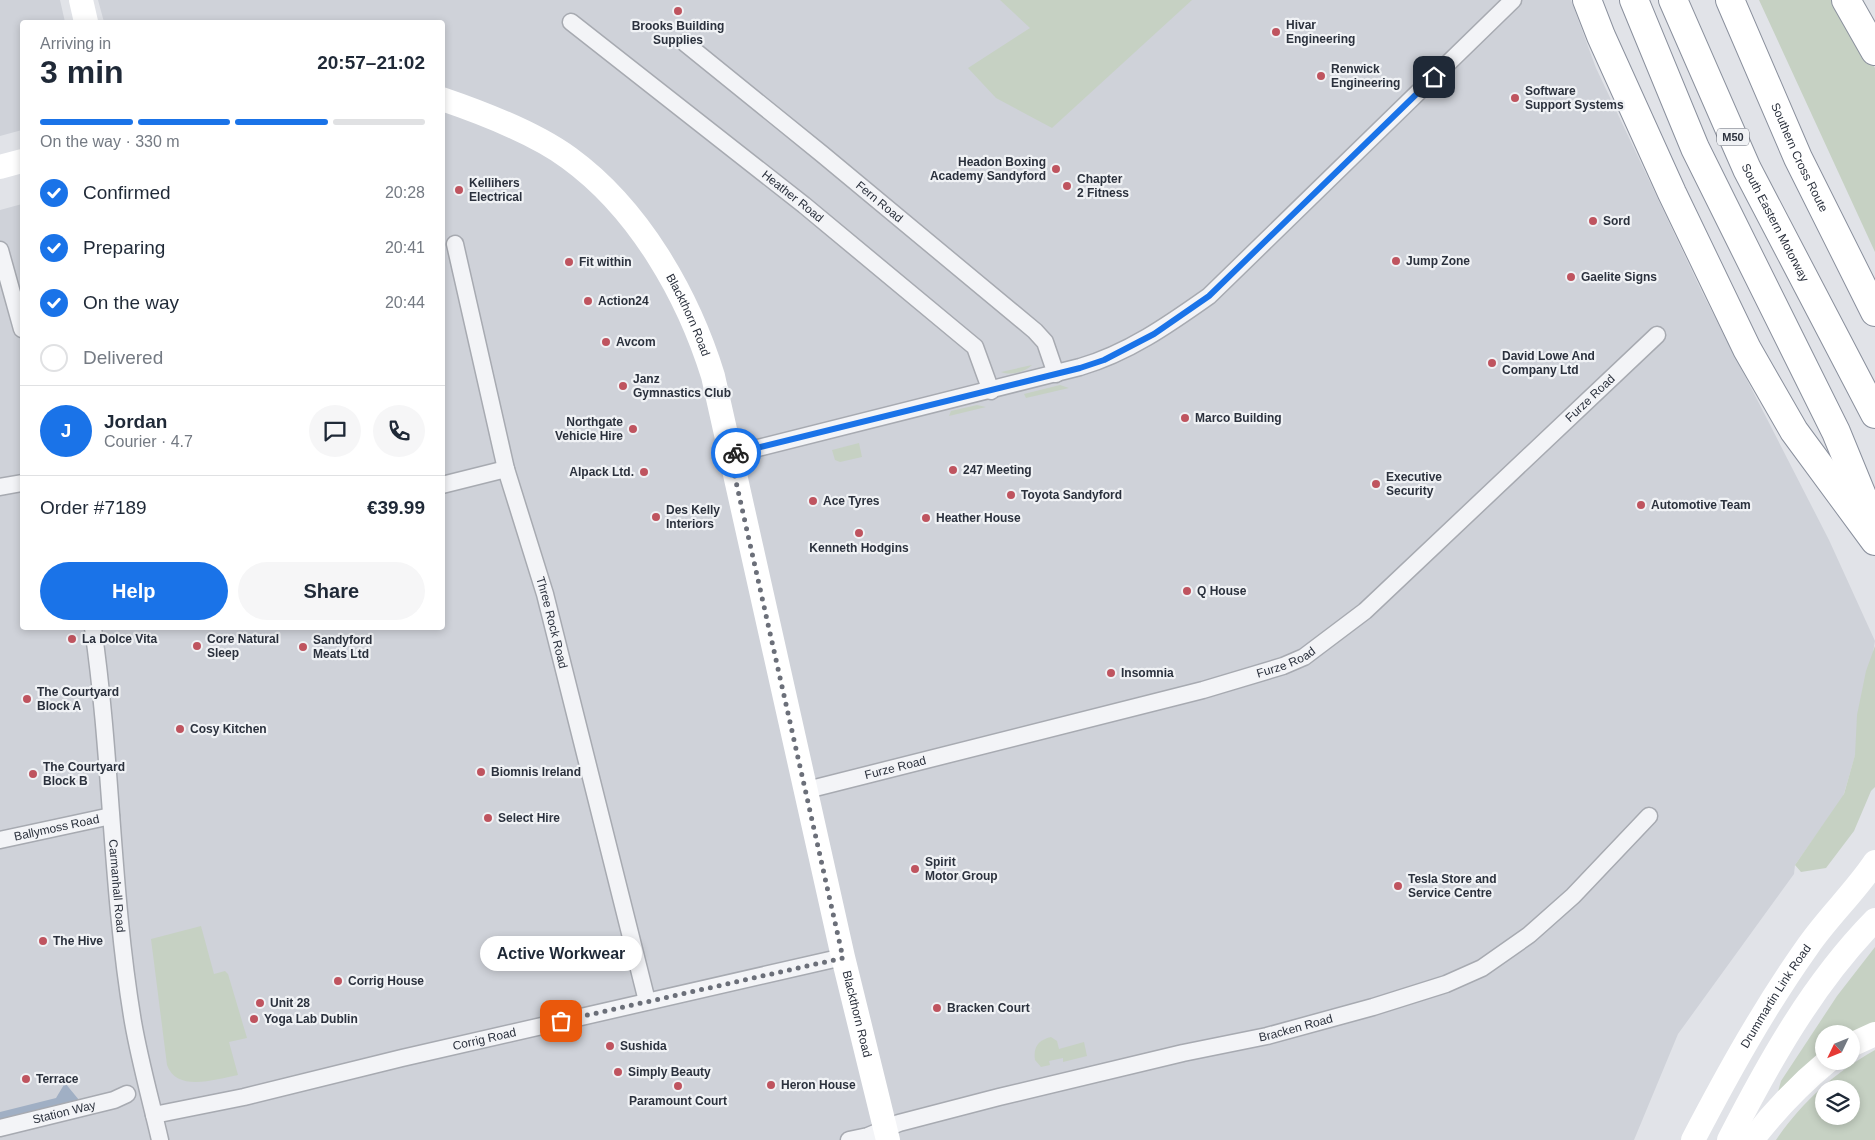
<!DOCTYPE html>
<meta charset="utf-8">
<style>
:root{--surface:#fff;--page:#f6f6f7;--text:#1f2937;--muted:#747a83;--line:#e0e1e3;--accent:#1a73e8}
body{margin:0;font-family:Arial,sans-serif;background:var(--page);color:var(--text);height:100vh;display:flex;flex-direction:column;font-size:19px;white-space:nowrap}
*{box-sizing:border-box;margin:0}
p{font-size:16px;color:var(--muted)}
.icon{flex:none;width:28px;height:28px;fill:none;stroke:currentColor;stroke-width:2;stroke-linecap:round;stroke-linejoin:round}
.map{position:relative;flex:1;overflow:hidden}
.sheet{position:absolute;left:20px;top:20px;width:425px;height:610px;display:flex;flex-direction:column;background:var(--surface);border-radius:5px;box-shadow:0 2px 8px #0003}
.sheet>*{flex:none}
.needle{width:32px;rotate:227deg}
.buttons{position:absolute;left:1815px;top:1025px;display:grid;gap:10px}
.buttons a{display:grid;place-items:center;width:45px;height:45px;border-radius:50%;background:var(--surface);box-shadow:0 2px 8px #0003;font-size:25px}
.pin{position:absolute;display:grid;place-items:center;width:42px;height:42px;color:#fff;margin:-21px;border-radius:10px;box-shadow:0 2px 8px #0006}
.courier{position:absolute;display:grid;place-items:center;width:50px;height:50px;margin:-25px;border:4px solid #1a73e8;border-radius:50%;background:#fff;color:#222;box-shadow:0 1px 6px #0007}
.bubble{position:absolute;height:35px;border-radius:18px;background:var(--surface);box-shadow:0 2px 8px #0003;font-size:16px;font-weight:700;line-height:35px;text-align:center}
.summary em{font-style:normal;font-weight:700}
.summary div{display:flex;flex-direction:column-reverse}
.summary{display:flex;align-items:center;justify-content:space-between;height:85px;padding:0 20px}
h1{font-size:32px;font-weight:700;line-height:38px}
.bar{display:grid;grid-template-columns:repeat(4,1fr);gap:8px 5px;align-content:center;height:60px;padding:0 20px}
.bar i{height:6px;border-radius:4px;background:var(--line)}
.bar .on{background:var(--accent)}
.bar p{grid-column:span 4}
.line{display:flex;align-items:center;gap:12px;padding:0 20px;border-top:1px solid var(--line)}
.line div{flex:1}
.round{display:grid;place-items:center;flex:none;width:52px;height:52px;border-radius:26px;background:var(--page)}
ol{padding:0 20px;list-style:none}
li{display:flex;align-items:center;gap:15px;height:55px}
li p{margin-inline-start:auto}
li .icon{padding:5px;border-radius:50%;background:var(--accent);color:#fff;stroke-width:4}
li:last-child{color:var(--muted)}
li i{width:28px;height:28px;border:2px solid var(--line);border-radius:50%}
.primary-button{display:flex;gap:10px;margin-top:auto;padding:10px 20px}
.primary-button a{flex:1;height:58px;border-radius:30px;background:var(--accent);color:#fff;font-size:20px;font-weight:700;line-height:58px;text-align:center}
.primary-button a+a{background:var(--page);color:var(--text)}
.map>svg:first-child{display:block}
</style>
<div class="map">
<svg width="1875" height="1140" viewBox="0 0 1875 1140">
<rect width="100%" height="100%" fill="#e1e3e8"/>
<path fill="#cfd2d9" d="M0,0H60L65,22H22V130L0,136Z
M98,0H1571L1596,68L1702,292L1829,540L1875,641L1857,749L1843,797L1795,865L1794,874L1678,1034L1634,1140H0V210L22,204V628H442V22H104Z"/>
<path fill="#c6d1c3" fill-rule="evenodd" d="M1000,0H1192L1052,128L996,98L968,68L1030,28Z
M1759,0H1835L1846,14L1875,68V252Z
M1032,365C1025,372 1011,376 1001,372Z
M1060,385L1069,388L1026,398L1024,394Z
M977,405L986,407L949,416L951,411Z
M859,443L862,457L840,462L835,460L832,450Z
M1875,646V787L1871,791L1854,831L1826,868L1801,872L1795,865L1844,794L1855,755L1857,715L1866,671Z
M201,926L214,974L225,971L228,974L247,1038L229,1042L238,1075C216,1079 177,1093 167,1065L151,939Z
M1875,947V1022L1851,1034H1824V1056L1775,1102L1781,1081L1837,996Z
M1051,1037L1057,1041L1059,1049L1084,1042L1087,1056L1063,1062V1058L1049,1061L1050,1065L1041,1067L1035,1060C1033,1046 1039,1040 1051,1037Z
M1875,1050V1140H1776C1802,1102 1834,1073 1875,1050ZM1824,1089H1851V1116H1824Z"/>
<path fill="#a0afc4" d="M65,1083L79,1100L0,1121V1112L56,1098Z"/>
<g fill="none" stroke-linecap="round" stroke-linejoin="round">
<g stroke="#a7aab1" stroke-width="19">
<g id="street">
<path id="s1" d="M571,22L804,205L975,347L991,391"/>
<path id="s2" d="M685,43L822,154L1035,331L1045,342L1056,374"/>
<path id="s3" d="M455,244L506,469L545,594L647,1001"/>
<path d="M0,250L22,329"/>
<path d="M730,455L1080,367C1128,353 1168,325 1209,296L1513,0"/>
<path d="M442,485L506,469"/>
<path d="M0,487L22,483"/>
<path id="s4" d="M93,628C112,758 111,892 133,1022C140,1062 151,1101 160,1140"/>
<path id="s5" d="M807,790L1203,690L1283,666L1304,657L1365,611L1657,335"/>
<path id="s6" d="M0,840L111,816"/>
<path id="s7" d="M154,1115L244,1097L402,1058L843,957"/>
<path id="s8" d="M0,1128L114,1100L127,1094"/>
<path id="s9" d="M849,1140L868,1136L899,1123L999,1097L1183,1053L1267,1036L1373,1007L1446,984L1482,968L1529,935L1573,896L1649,816"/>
</g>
</g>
<g stroke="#8a909d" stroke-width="30">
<g id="highway">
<path d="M1587,0L1601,36L1672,193L1747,349L1794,431L1875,541"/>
<path d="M1634,0L1695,148L1836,432L1875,527"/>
<path id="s12" d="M1673,0L1747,169L1875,414"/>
<path id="s13" d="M1730,0L1798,158L1875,312"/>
<path d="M1846,0L1875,51"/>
</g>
</g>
<use href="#street" stroke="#f3f4f7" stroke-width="16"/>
<g stroke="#fff" stroke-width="24">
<path d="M81,0L86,22"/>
<path id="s10" d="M442,99C483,113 535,133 569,158C639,209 688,295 713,376L843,957L888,1140"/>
<path d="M0,167L22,161"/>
<path d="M1851,1045L1875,1034"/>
<path id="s11" d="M1693,1140C1728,1073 1764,1008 1808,946C1828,917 1855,892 1875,862"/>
<path d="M1729,1140C1769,1062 1813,983 1875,920"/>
<path d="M1752,1140C1775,1110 1799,1085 1828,1061"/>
</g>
<use href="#highway" stroke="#fff" stroke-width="28"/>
</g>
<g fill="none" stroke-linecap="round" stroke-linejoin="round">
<path stroke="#6b6f79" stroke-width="5" stroke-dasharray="0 9" d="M561,1021L843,958L730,455L736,453"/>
<path stroke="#1a73e8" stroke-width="6" d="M736,453L1080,368L1104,360L1154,334L1209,296L1434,77"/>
</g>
<g fill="#bf545f" stroke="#f0f2f5" stroke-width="2">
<circle cx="678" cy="11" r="5"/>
<circle cx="1276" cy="32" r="5"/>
<circle cx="1321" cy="76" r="5"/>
<circle cx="1515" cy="98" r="5"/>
<circle cx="1056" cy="169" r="5"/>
<circle cx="1067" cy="186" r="5"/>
<circle cx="459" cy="190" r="5"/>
<circle cx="1593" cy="221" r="5"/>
<circle cx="1396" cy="261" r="5"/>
<circle cx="569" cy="262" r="5"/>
<circle cx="1571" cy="277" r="5"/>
<circle cx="588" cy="301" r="5"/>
<circle cx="606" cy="342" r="5"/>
<circle cx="1492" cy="363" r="5"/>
<circle cx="623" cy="386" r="5"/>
<circle cx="1185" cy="418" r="5"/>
<circle cx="633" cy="429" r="5"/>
<circle cx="953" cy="470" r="5"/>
<circle cx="644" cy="472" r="5"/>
<circle cx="1376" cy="484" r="5"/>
<circle cx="1011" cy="495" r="5"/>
<circle cx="813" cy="501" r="5"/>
<circle cx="1641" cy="505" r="5"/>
<circle cx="656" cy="517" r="5"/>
<circle cx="926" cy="518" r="5"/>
<circle cx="859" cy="533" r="5"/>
<circle cx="1187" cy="591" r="5"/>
<circle cx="72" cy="639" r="5"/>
<circle cx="197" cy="646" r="5"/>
<circle cx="303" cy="647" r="5"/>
<circle cx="1111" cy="673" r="5"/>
<circle cx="27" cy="699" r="5"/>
<circle cx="180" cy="729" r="5"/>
<circle cx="481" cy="772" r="5"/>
<circle cx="33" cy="774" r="5"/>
<circle cx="488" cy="818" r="5"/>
<circle cx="915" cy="869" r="5"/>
<circle cx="1398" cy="886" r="5"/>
<circle cx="43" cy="941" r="5"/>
<circle cx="338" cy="981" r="5"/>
<circle cx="260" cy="1003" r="5"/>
<circle cx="937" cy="1008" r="5"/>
<circle cx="254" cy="1019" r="5"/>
<circle cx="610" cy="1046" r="5"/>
<circle cx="618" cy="1072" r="5"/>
<circle cx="26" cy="1079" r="5"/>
<circle cx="771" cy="1085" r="5"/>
<circle cx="678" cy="1086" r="5"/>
</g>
<g text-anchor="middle" stroke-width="4.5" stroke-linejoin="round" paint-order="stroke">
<rect fill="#f0f2f5" stroke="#666b74" stroke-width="1" x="1717" y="128.5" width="32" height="17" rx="4"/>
<g font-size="11" font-weight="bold" fill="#2b313d">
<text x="1733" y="141">M50</text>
</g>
<g font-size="12" font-weight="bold" fill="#2b313d" stroke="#f0f2f5" text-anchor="start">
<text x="1286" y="29">Hivar<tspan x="1286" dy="14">Engineering</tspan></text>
<text x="678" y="30" text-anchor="middle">Brooks Building<tspan x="678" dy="14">Supplies</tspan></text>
<text x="1331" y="73">Renwick<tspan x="1331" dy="14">Engineering</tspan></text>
<text x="1525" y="95">Software<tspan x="1525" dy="14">Support Systems</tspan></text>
<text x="1046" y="166" text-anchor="end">Headon Boxing<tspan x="1046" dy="14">Academy Sandyford</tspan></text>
<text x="1077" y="183">Chapter<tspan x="1077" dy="14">2 Fitness</tspan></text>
<text x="469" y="187">Kellihers<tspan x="469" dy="14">Electrical</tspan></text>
<text x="1603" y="225">Sord</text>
<text x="1406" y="265">Jump Zone</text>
<text x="579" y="266">Fit within</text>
<text x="1581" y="281">Gaelite Signs</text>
<text x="598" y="305">Action24</text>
<text x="616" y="346">Avcom</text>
<text x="1502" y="360">David Lowe And<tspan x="1502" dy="14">Company Ltd</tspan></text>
<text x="633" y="383">Janz<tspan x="633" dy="14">Gymnastics Club</tspan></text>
<text x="1195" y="422">Marco Building</text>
<text x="623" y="426" text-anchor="end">Northgate<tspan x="623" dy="14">Vehicle Hire</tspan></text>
<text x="963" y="474">247 Meeting</text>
<text x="634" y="476" text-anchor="end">Alpack Ltd.</text>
<text x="1386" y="481">Executive<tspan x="1386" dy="14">Security</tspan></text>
<text x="1021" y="499">Toyota Sandyford</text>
<text x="823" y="505">Ace Tyres</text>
<text x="1651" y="509">Automotive Team</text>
<text x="666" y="514">Des Kelly<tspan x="666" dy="14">Interiors</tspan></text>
<text x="936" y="522">Heather House</text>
<text x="859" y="552" text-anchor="middle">Kenneth Hodgins</text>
<text x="1197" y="595">Q House</text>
<text x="82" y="643">La Dolce Vita</text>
<text x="207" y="643">Core Natural<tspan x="207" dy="14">Sleep</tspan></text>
<text x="313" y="644">Sandyford<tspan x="313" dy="14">Meats Ltd</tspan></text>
<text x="1121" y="677">Insomnia</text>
<text x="37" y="696">The Courtyard<tspan x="37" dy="14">Block A</tspan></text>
<text x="190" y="733">Cosy Kitchen</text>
<text x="43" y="771">The Courtyard<tspan x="43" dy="14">Block B</tspan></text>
<text x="491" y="776">Biomnis Ireland</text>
<text x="498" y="822">Select Hire</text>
<text x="925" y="866">Spirit<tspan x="925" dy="14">Motor Group</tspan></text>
<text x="1408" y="883">Tesla Store and<tspan x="1408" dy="14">Service Centre</tspan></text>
<text x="53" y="945">The Hive</text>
<text x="348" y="985">Corrig House</text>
<text x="270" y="1007">Unit 28</text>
<text x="947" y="1012">Bracken Court</text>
<text x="264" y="1023">Yoga Lab Dublin</text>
<text x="620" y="1050">Sushida</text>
<text x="628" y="1076">Simply Beauty</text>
<text x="36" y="1083">Terrace</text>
<text x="781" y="1089">Heron House</text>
<text x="678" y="1105" text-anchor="middle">Paramount Court</text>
</g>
<g font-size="12" fill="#2b313d" stroke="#f0f2f5">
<text dy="4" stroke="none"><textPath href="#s13" startOffset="172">Southern Cross Route</textPath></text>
<text dy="4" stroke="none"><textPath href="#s1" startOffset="282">Heather Road</textPath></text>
<text dy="4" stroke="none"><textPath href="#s2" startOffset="251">Fern Road</textPath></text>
<text dy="4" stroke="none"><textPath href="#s12" startOffset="245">South Eastern Motorway</textPath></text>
<text dy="4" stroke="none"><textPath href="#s10" startOffset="340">Blackthorn Road</textPath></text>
<text dy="4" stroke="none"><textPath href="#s5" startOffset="901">Furze Road</textPath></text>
<text dy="4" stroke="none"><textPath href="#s3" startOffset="391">Three Rock Road</textPath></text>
<text dy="4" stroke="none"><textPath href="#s5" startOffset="496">Furze Road</textPath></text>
<text dy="4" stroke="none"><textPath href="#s5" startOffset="91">Furze Road</textPath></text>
<text dy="4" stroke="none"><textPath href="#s6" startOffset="58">Ballymoss Road</textPath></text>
<text dy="4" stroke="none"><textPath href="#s4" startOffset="259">Carmanhall Road</textPath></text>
<text dy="4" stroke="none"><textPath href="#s11" startOffset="166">Drummartin Link Road</textPath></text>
<text dy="4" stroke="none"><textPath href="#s10" startOffset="1060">Blackthorn Road</textPath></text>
<text dy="4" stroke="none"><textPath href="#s9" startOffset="461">Bracken Road</textPath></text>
<text dy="4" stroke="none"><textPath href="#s7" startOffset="339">Corrig Road</textPath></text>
<text dy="4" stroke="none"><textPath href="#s8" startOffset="66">Station Way</textPath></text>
</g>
</g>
</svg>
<div class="buttons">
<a><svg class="needle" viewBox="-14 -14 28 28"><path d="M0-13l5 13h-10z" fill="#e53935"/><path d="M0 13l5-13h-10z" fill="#747a83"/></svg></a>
<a><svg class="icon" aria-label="layers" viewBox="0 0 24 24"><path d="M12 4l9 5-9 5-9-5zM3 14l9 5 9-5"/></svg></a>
</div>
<div class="pin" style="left:561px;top:1021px;background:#ea580c"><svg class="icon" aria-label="bag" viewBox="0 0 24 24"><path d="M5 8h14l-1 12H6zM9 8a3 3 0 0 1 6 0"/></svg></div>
<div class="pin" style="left:1434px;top:77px;background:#1f2937"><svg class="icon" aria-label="home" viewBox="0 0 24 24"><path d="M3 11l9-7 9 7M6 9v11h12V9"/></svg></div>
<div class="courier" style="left:736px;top:453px"><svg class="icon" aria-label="bike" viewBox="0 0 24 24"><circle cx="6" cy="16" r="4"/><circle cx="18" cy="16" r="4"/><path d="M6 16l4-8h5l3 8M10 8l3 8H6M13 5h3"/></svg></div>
<div class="bubble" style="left:480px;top:936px;width:162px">Active Workwear</div>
<section class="sheet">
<div class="summary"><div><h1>3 min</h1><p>Arriving in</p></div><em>20:57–21:02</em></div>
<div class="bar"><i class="on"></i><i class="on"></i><i class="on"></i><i></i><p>On the way · 330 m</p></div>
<ol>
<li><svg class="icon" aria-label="check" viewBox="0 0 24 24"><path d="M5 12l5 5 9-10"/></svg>Confirmed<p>20:28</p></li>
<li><svg class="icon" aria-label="check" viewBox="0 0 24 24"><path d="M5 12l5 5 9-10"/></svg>Preparing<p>20:41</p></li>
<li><svg class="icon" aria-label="check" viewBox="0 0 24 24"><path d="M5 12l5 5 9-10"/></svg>On the way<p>20:44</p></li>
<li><i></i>Delivered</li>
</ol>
<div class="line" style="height:90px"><b class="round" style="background:var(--accent);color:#fff">J</b><div><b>Jordan</b><p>Courier · 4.7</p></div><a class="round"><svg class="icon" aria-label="chat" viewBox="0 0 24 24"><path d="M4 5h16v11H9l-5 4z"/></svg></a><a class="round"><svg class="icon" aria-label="phone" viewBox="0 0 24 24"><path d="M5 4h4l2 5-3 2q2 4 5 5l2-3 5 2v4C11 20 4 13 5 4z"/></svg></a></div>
<div class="line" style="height:65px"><div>Order #7189</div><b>€39.99</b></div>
<div class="primary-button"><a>Help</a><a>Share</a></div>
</section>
</div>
